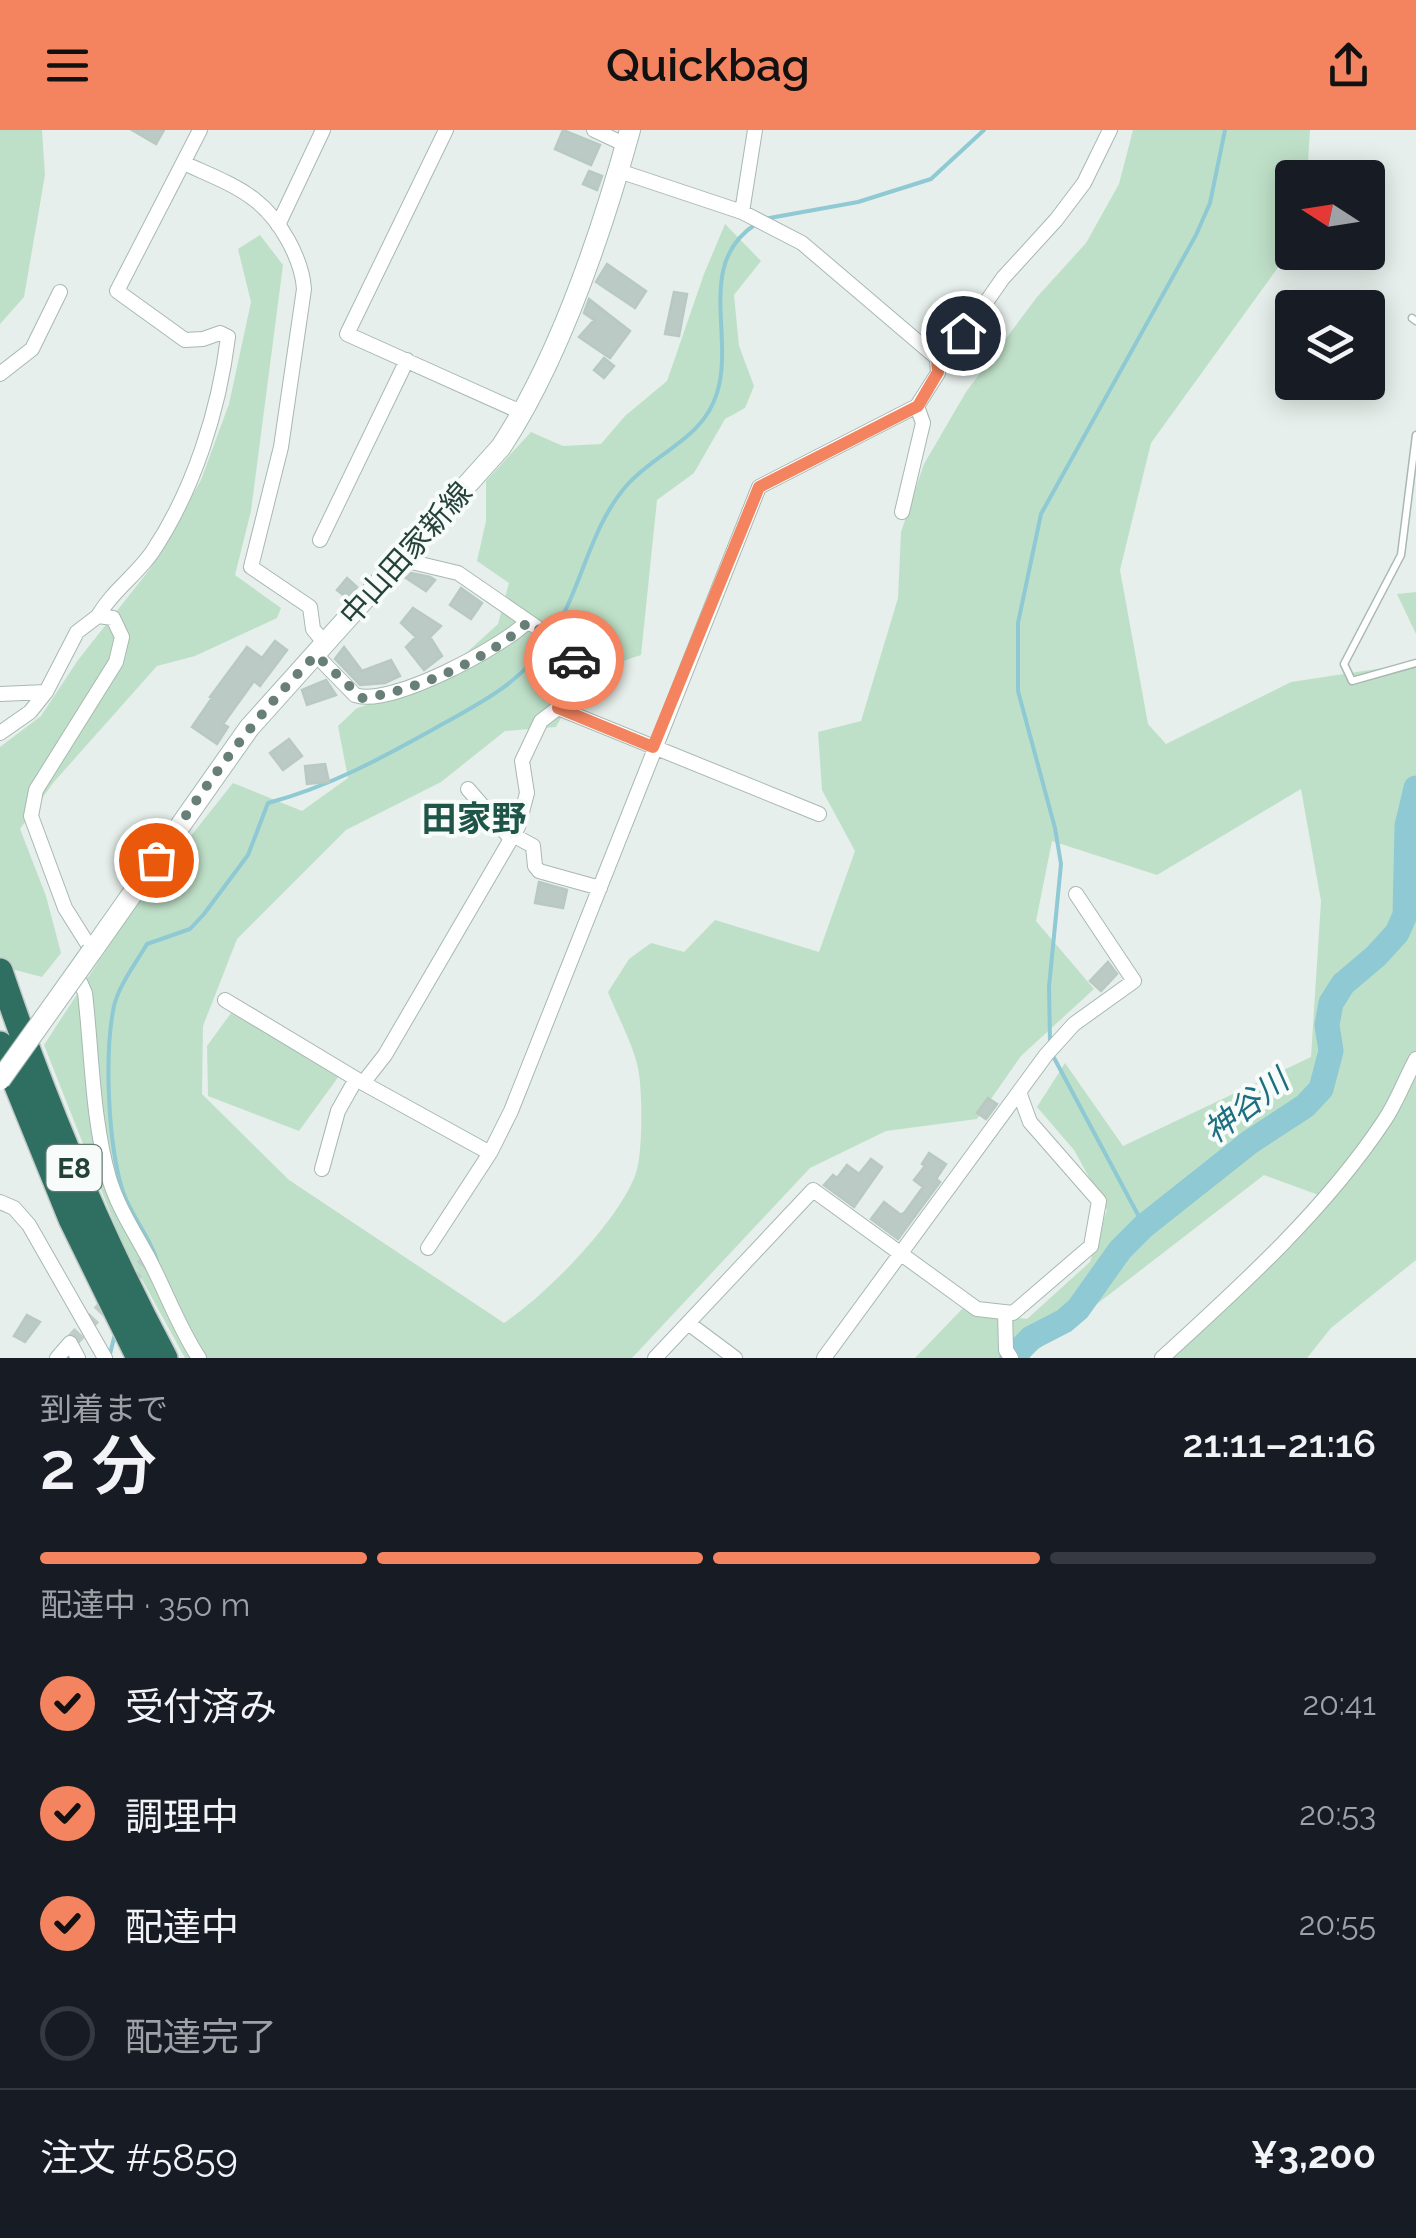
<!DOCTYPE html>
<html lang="ja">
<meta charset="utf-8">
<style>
:root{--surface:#171b24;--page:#20242c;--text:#f1f3f6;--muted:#9ea1a6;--line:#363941;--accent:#f4845f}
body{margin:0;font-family:Raleway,"Noto Sans JP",sans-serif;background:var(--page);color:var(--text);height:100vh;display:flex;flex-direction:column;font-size:38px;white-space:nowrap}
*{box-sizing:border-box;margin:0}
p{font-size:32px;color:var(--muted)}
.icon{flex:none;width:55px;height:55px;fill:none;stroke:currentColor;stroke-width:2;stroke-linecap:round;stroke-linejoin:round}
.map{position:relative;height:1228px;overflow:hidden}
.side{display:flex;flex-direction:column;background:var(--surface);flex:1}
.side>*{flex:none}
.needle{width:65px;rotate:282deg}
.fabs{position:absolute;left:1275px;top:30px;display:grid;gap:20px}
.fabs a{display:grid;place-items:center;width:110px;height:110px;border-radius:10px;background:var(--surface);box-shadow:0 5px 25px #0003;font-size:50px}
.pin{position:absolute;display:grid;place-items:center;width:85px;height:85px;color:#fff;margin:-42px;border:5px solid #fff;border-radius:50%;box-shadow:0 2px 10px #0007}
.courier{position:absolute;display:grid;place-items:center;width:100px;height:100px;margin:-50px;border:8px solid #f4845f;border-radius:50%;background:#fff;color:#222;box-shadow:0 2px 12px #0007}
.headline em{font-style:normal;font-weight:600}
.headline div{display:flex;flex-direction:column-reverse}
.headline{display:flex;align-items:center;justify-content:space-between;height:170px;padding:0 40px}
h1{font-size:65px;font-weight:600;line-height:75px}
.bar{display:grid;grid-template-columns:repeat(4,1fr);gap:15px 10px;align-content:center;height:120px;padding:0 40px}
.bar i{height:12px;border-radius:8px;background:var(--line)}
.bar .active{background:var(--accent)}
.bar p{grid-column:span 4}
.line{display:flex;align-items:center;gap:25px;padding:0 40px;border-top:2px solid var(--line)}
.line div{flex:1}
ol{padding:0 40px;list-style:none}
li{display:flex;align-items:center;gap:30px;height:110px}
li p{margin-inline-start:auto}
li .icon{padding:10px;border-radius:50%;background:var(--accent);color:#111;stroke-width:4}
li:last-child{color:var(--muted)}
li i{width:55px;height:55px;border:5px solid var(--line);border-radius:50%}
header{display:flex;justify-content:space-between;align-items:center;height:130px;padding:0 40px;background:var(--accent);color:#111;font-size:45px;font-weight:600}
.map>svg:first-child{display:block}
</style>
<header><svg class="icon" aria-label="menu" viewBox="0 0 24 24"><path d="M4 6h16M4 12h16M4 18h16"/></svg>Quickbag<svg class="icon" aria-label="share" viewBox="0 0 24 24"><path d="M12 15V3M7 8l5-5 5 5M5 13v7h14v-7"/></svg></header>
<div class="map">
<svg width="1416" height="1228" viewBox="0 0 1416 1228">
<rect width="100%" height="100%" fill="#e6efeb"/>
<path fill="#bfe0c8" d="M0,0H42L45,45L24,167L0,194Z
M1133,0H1310L1307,47L1292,48V118L1151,313L1120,440L1148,594L1166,614L1291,552L1416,533V1130L1331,1198L1307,1228H1173L1332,1070L1264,1045L1027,1228H915L963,1178L971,1182L1027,1189L1090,1132L1107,1080L1074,1020L1037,977L1065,933L1123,1016L1311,927L1321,771L1301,659L1157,745L1052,711L1036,791L1094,859L1021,926L977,989L886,1001L810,1038L632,1228H185L123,1115L44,915L132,780L233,653L302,681L348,648L338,596L357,578L430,556L498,494L509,453L477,431L486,391V351L531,302L563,316L601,314L625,286L667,251L704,144L725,94L761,131L734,165L739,216L754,256L745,278L725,289L694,343L657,370L641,525L608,536L580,552L556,597L505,601L441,652L346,700L237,809L203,896L202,964L289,1050L504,1193C546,1165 619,1091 636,1043C643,1023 643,954 637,934C631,910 617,885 608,862L629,829L651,813L684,822L715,790L819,822L855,721L822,660L818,602L861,591L898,468L901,402L924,334L966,262L1037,167L1086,113L1119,54Z
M260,105L283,135L251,381L235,445L281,478L277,488L195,526L157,536L53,653L20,699L46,766L61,823L42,847L0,836V617L41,586L78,530L150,439L201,350L229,274L251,172L238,119Z
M1416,462V504L1397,464Z
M231,883L339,946L299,1001L208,966L207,916Z"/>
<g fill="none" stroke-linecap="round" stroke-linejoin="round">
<path stroke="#8ec9d4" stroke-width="4" d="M764,89L858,72L931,49L984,0
M553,503C583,455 590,396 628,354C658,321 703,309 717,263C735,206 695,133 756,94
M1050,912L1049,857L1061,734L1055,698L1018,561V493L1041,384L1196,105L1210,73L1225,0
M1053,926L1144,1096
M157,1131C151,1108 131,1086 123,1062C108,1015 104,924 114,876C119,855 136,833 147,814L190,799L204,784L248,725L268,673C328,657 378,630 432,600C476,575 520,555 548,511
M110,1224L115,1204"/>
<path stroke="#8ec9d4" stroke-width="25" d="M1012,1228L1031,1208L1064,1191L1078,1179L1120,1120L1144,1096L1250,1012L1305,976L1321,959L1331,921L1327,895L1331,873L1343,854L1376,826L1397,803L1405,785L1407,696L1416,658"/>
</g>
<path fill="#bbcac4" stroke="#b8c9c2" stroke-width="2.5" d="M132,0H164L156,14Z
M563,0L600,15L591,35L555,19Z
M589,41L602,46L597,60L583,54Z
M607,134L646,161L635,178L596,152Z
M674,162L687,164L679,206L665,204Z
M589,169L630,201L610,228L579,207L594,190L584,183Z
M604,228L614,236L604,248L594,240Z
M411,443L430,447L435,450L426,461L406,448Z
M347,448L357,457L347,468L337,460Z
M461,458L482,473L471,489L450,475Z
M413,478L441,496L430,507L442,526L424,540L406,517L416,507L401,493Z
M275,511L287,520L260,556L254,551L223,594L228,597L217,614L192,597L212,568L210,567L247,517L262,528Z
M344,517L362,541L391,530L400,546L385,553L360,555L335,529Z
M326,550L336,565L307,575L302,560Z
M289,609L302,626L283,640L270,623Z
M325,634L329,652L307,654L305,636Z
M539,752L567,760L563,778L535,773Z
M1108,832L1117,844L1101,861L1090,851Z
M988,968L997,974L986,989L977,983Z
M929,1023L946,1034L936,1049L940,1052L898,1109L871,1089L884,1072L901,1085L905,1082L923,1057L914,1050L925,1036L922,1034Z
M871,1029L882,1037L854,1077L824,1055L833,1045L837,1048L847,1035L859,1044Z
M27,1185L40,1192L25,1212L14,1206Z"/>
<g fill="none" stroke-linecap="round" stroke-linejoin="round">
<path stroke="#bfccc8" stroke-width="14" stroke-dasharray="14 7" stroke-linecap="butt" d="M70,1213L149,1129"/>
<g stroke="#a8b8b2" stroke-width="9">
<path id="lane" d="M1412,188L1416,191
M1416,305L1401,425L1344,534L1352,551L1416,533"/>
</g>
<g stroke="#a8b8b2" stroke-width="16">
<path id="street" d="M446,0L347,204L523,283
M594,0L626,15
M184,33C207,44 235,54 255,70C280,89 302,129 304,159L281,317L251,437L310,477L313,499L326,515
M742,82L755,0
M278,95L323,0
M937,228H947L1003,148L1056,90L1084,53L1110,0
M0,244L32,219L60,162
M902,382L923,293L917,276
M320,410L407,230
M399,429L458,443L561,514C586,538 571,552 558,578L819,684
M98,486C112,461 137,445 153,421C194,359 219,280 228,207L220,203L203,209L185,210L117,161L200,0
M316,525L355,565C389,578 502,517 527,492
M0,564L46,562
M0,603L30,582L46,562L77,502L98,486L113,488L122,507L116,532L36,660L31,686L65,778L92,821
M468,659L511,709
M513,705L533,716L535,736L539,741L600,758
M76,843L85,863C92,923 92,989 109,1048C118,1078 135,1103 150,1131C167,1164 179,1198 199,1228
M225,870L363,953L490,1023L511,981L759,357L917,276L938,243L937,228L802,113L742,82L619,41
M363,953L385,925L518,697L527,663L522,631L541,591L558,578
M322,1039L338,981L356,949
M0,1072L14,1078L29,1095L105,1228
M428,1118L490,1023
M1005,1182L1006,1220L1011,1228
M688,1193L813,1060L977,1179L1013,1183L1091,1116L1099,1071L1030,992L1019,962
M57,1228L70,1213L78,1228
M655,1228L688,1193L735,1228
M824,1228L1046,925L1074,894L1134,851L1076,764
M1162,1228C1241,1156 1325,1080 1384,991C1397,972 1405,949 1416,929"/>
</g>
<g stroke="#a4bbb3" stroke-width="22">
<path id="secondary" d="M92,821L249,598L501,317C559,229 602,101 630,0"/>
</g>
<g stroke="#c2cac8" stroke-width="28">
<path id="highway" d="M0,841C45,974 99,1104 165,1228
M0,914L71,1089L139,1228"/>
</g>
<use href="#lane" stroke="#fff" stroke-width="6"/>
<use href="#street" stroke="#fff" stroke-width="14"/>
<use href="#secondary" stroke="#fff" stroke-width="20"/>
<use href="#highway" stroke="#2f6f62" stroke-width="25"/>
<g stroke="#a4bbb3" stroke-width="22" stroke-linecap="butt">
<path id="secondary-bridge" d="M0,950L92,821"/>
</g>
<use href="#secondary-bridge" stroke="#fff" stroke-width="20"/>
</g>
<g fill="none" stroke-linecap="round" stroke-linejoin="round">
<path stroke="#687f78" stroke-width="10" stroke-dasharray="0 18" d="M156,730C204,657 254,587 316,525L362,568C414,562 491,528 528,492L561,514L574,530"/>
<path stroke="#f4845f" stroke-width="12" d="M574,530L576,543L558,578L653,617L759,357L918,276L938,242L937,228H948L963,203"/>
</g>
<g text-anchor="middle" stroke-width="8" stroke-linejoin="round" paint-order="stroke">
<rect fill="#f7fbf9" stroke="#637a73" stroke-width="2.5" x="46.5" y="1015" width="55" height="46" rx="8"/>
<g font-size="28" font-weight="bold" fill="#24423a">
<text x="74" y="1048">E8</text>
</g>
<g font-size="30" fill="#24423a" stroke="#f7fbf9">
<text transform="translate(406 424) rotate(-48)" y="10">中山田家新線</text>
</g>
<g font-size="32" font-style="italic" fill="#1c6f80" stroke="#f7fbf9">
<text transform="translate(1246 976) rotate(-38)" y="11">神谷川</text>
</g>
<g font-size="35" font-weight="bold" fill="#1f5548" stroke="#f7fbf9">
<text x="474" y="701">田家野</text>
</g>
</g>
</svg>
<div class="fabs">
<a><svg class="needle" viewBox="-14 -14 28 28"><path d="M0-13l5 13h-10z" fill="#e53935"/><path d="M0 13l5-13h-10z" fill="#9ea1a6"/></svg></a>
<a><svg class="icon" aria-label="layers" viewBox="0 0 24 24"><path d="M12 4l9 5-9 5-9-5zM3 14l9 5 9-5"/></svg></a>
</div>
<div class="pin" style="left:156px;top:730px;background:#ea580c"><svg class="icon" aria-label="bag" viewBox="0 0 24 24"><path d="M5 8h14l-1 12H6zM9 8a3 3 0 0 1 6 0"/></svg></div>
<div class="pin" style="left:963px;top:203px;background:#1f2937"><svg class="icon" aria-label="home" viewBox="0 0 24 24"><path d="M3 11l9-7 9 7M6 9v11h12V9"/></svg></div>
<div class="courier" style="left:574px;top:530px"><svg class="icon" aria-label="car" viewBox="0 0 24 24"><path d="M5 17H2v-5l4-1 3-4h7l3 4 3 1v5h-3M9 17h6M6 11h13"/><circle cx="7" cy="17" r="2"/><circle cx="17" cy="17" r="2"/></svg></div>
</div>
<section class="side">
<div class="headline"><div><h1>2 分</h1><p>到着まで</p></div><em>21:11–21:16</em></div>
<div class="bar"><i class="active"></i><i class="active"></i><i class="active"></i><i></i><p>配達中 · 350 m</p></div>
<ol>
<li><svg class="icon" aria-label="check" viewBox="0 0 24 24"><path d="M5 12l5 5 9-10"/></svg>受付済み<p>20:41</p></li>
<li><svg class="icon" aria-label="check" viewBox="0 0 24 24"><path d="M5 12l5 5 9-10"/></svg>調理中<p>20:53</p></li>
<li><svg class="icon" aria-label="check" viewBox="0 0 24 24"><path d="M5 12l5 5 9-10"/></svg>配達中<p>20:55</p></li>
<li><i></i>配達完了</li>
</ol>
<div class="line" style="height:130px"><div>注文 #5859</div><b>¥3,200</b></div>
</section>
